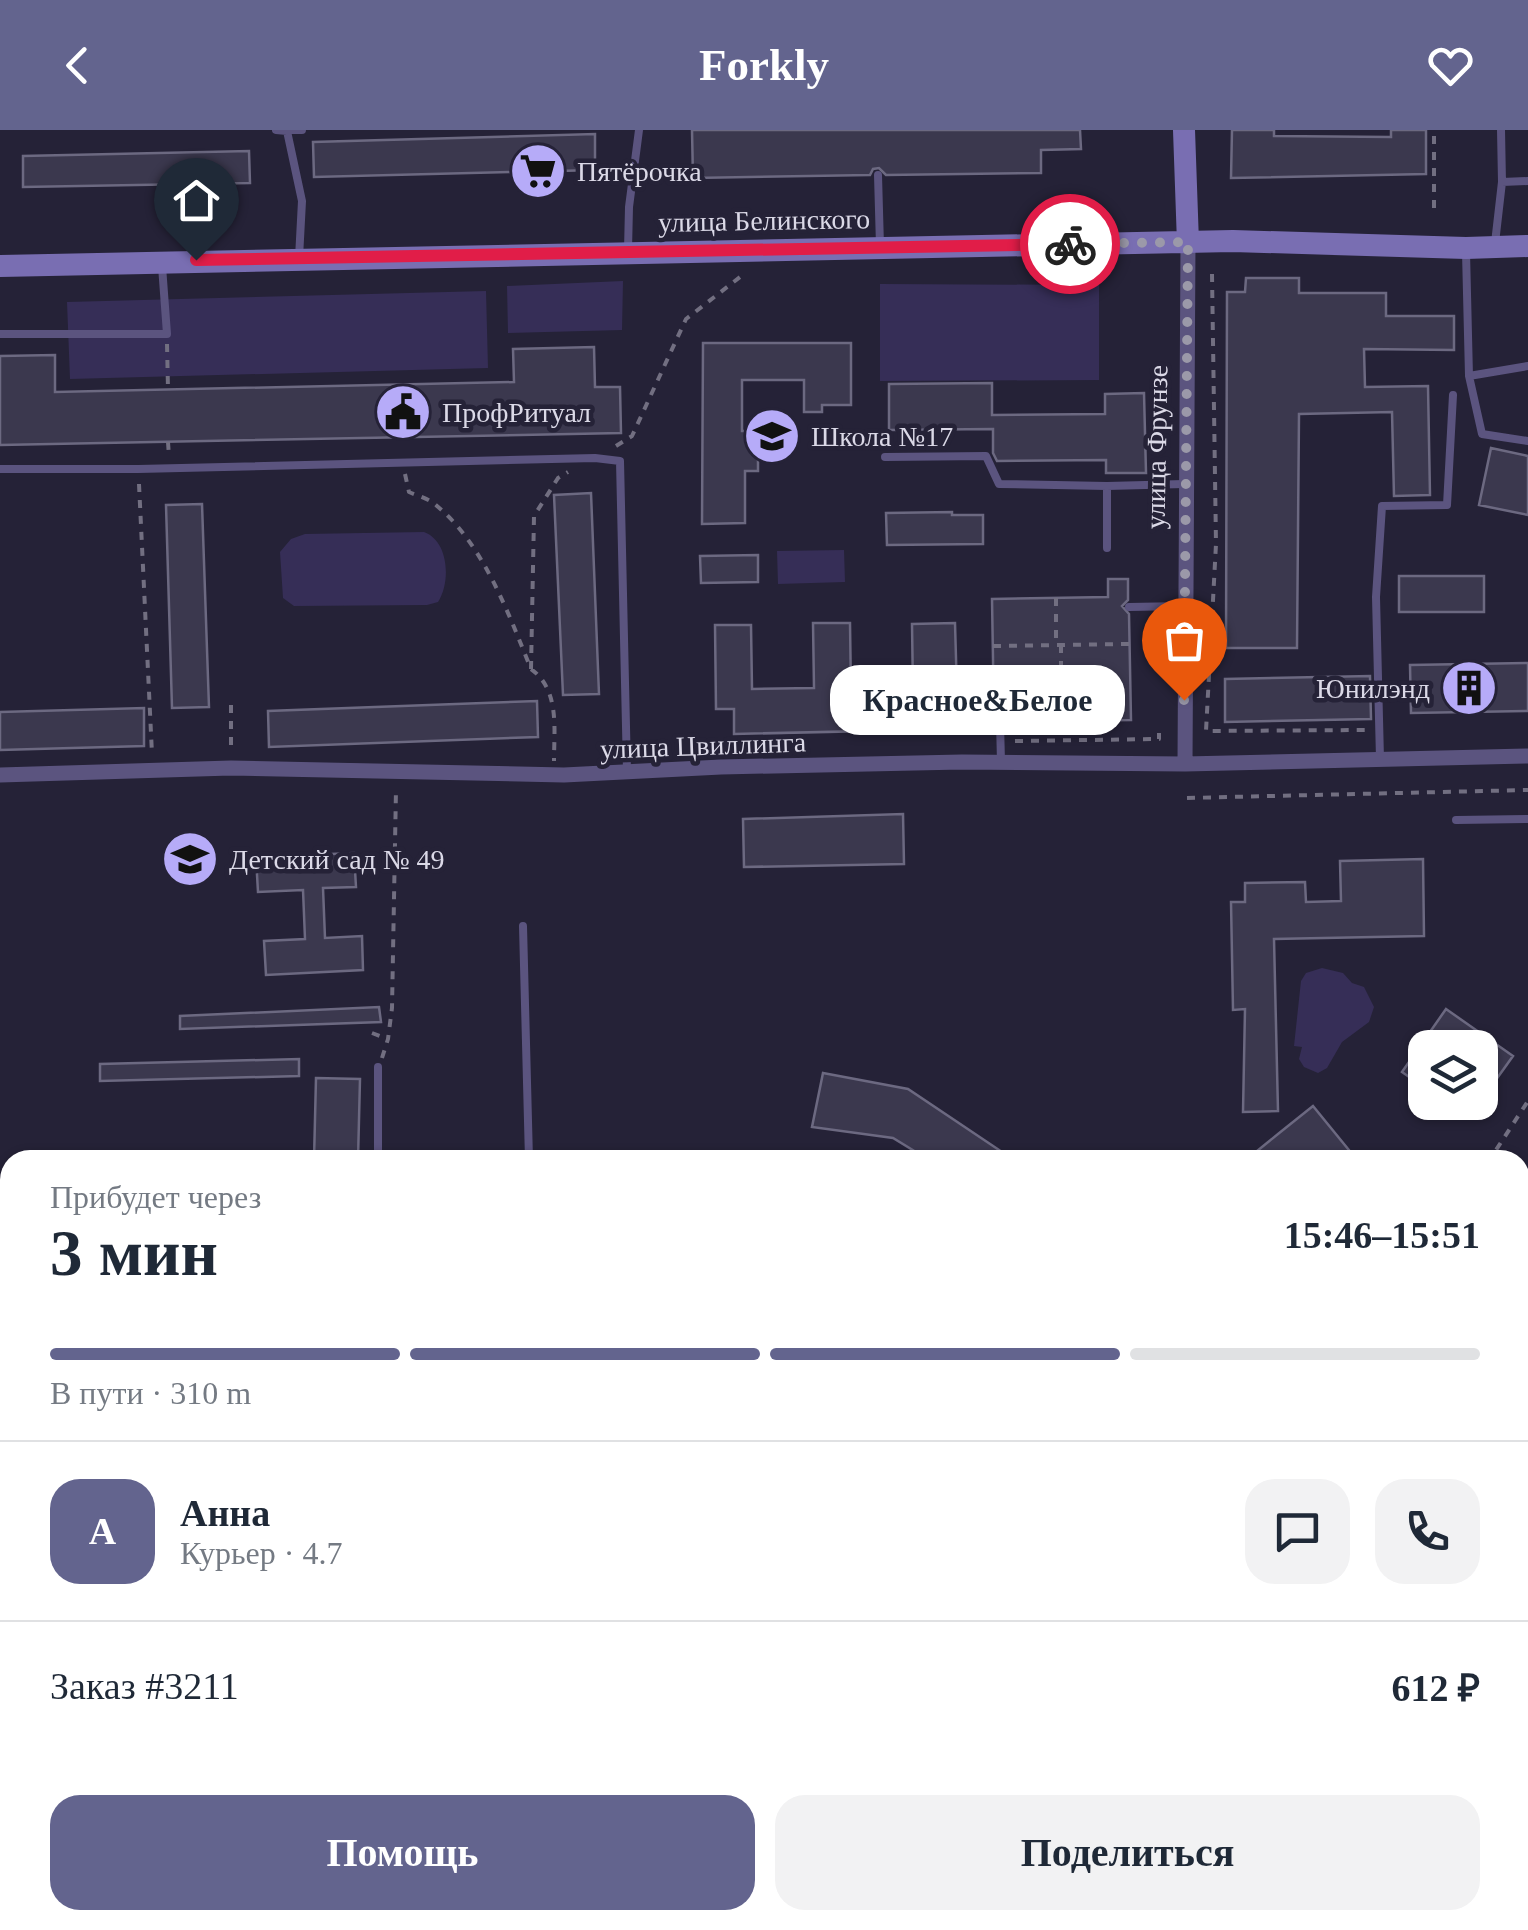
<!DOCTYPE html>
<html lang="ru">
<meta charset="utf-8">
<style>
:root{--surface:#fff;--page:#f2f2f3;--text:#1f2937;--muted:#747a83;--line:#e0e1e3;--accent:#63648e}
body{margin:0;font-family:Georgia,serif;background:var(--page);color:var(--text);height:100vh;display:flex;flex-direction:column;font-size:38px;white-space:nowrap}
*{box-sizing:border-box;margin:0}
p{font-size:32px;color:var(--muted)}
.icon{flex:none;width:55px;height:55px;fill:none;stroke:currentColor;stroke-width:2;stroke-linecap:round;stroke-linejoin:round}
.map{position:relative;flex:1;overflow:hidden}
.details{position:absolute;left:0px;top:1020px;width:1530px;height:780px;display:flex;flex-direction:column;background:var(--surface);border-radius:30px 30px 0 0;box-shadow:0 2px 8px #0004}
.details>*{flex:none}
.fabs{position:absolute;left:1408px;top:900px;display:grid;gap:20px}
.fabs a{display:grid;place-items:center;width:90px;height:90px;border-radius:20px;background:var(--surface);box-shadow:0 2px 8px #0004;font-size:50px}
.pin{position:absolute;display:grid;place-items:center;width:85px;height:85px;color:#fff;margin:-102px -42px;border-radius:50% 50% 50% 0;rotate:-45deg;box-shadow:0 0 10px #0007}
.pin .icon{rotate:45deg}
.courier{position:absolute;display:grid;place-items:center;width:100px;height:100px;margin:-50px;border:8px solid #e11d48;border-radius:50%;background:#fff;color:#222;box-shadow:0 2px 12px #0007}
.bubble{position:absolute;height:70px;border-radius:30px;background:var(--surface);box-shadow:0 2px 8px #0004;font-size:32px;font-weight:700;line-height:70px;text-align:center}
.headline em{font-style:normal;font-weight:700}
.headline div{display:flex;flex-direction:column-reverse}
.headline{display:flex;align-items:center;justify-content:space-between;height:170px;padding:0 50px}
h1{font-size:65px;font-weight:700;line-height:75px}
.bar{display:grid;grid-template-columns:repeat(4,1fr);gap:15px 10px;align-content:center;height:120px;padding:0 50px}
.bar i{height:12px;border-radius:8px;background:var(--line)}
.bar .active{background:var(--accent)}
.bar p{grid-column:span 4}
.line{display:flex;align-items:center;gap:25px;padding:0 50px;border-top:2px solid var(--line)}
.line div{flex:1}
.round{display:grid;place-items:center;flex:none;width:105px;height:105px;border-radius:30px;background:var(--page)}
.cta{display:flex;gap:20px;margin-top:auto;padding:20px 50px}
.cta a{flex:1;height:115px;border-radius:30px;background:var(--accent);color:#fff;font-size:40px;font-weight:700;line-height:115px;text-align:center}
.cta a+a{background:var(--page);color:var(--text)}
header{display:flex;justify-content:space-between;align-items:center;height:130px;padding:0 50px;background:var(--accent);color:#fff;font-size:45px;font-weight:700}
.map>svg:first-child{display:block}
</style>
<header><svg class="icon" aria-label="back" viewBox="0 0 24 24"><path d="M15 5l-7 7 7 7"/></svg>Forkly<svg class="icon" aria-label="heart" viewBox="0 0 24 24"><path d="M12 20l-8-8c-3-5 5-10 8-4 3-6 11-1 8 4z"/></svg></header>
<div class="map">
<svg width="1528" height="1800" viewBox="0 0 1528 1800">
<rect width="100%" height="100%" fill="#252237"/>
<path fill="#362e57" d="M623,151L622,200L508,203L507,156Z
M880,154L1099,155V250L880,251Z
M486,161L488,238L70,249L67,172Z
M424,402C449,411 451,452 438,472L427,475L294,476L283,468L280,422L291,409L305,404Z
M844,420L845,452L778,454L777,421Z
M1322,838L1343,843L1352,853L1364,857L1374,877L1369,892L1342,912L1327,938L1318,943L1304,937L1299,929L1302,917L1294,916L1301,851L1306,843Z
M1528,1395V1607L1526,1610L1520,1606V1398Z"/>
<path fill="#3b384e" stroke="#6c6981" stroke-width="2.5" d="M692,0H1080L1081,19L1041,20V43L886,45L879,38L873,39L870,45L693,48Z
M1232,0H1274V6L1391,7V0H1426V44L1231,48Z
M595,4V40L314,47L313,12Z
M249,21L250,53L23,57V26Z
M1246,148H1299V163H1386V186H1454V220L1364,219L1365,257L1428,256L1430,365L1394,366L1392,282L1299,284L1297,518H1226L1227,162H1245Z
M703,213H851V275H822V282H804V250H742V301H758V341H745V393L702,394Z
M594,217L595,257H620L621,303L0,315V226L55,225V262L514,252L513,219Z
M992,253V285L1105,284V264L1144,263L1146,343H1106V330L997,331L993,323V299L889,300V254Z
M1491,318L1528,326V385L1479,375Z
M591,363L599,564L563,565L554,365Z
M202,374L209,577L172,578L166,375Z
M952,382V385H983V414L887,415L886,383Z
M758,425V452L701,453L700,426Z
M1399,446H1484V482H1399Z
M1108,449H1128V470L1122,476L1129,484L1131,590L1008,592L1003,585L994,588L992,469L1108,467Z
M813,493H850L851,563L913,562L912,494L955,493L958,599L734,604V579H716L715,495H751L752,559L814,558Z
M1528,533V581L1411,583L1410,535Z
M1370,546L1371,589L1225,592V549Z
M537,571L538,607L269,617L268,581Z
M144,578V616L0,620V582Z
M903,684L904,734L744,737L743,689Z
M354,723L356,757L323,758L325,808L362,806L363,840L266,845L264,811L305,809L303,760L258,762L256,727Z
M1423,729L1424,806L1274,809L1278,981L1243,982L1245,879L1233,880L1231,772H1245V753L1305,752L1306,772L1341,771L1340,731Z
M379,877L381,892L180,899V886Z
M1446,879L1513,926L1480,972V918H1425V958L1402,942Z
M299,929V946L100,951V934Z
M823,943L908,959L1014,1030H929L893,1008L812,997Z
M316,948L360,949L358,1030H314Z
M1313,976L1357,1030H1246L1278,1004Z"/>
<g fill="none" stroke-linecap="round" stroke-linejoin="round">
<path stroke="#726f81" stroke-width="4" stroke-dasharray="8 8" stroke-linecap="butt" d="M1434,78V0
M1212,144L1216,414L1206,601L1369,600
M167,214L168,259
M168,312L169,327
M616,316L632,306L686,189L740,147
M405,344L409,362C418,366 430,369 437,376C484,415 509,485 531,539C560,560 554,599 554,631
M139,354L152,624
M1056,468V514
M1061,515V536
M993,516L1129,514
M531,539L534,386L558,348L568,342
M231,575V620
M1015,611L1159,609V603
M1187,668L1528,660
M372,903L388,909
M382,928L388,909L392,878L396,659
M1484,1030L1496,1020L1528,971
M0,1431H10
M776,1790L777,1800
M1050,1790L1051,1800
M1102,1790L1111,1800
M1217,1790L1230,1800
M1052,1800L1066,1790
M1191,1800L1196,1790
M1271,1800L1280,1790
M1299,1800L1306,1790"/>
<path stroke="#5b547f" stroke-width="8" d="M276,0L287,1L302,71L299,128
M286,0H302
M1501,0L1502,52
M878,45L880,116
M1495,113L1502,52L1528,51
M628,120L629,77L639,0
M1466,122L1469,246L1482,304L1528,311
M0,204H167L162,136
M1469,246L1528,236
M885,327L986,326L999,354L1107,356L1184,354
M0,339H138L595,328L620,331L627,641
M1107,418V356
M1129,477L1184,476
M1000,592L1001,632
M1380,629L1376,467L1382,376L1447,375L1453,265
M1456,690L1528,689
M523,796L529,1030
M378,1030V937
M1520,1069L1528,1055
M0,1122H10
M1524,1177L1528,1169
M1520,1216L1528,1212
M0,1238H10
M0,1566L10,1565
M592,1800L608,1790"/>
<path stroke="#5b547f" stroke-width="15" d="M1185,634L1188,113
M0,645L231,638L564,645L721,637L962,632L1185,634L1528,626
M0,1404H10
M329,1790V1800
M1511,1800L1519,1790"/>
<path stroke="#796eb2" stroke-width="22" d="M1184,0L1188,113
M0,136L1233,111L1466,118L1528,116"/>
<path stroke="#9081d9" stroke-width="25" d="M1520,1286L1528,1282
M0,1314H10
M1520,1339L1528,1334
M0,1361H10"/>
</g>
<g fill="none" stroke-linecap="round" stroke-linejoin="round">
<path stroke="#9b99a9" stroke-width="10" stroke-dasharray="0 18" d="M1070,114L1188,112L1184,570"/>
<path stroke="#e11d48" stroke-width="12" d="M196,130L1070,114"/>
</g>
<defs>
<g id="supermarket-disc" transform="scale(2.875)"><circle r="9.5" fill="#b6abf8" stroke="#252237"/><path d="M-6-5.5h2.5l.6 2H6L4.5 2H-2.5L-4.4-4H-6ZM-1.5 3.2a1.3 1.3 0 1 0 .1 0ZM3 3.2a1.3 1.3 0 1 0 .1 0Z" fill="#111"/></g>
<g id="civic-disc" transform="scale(2.875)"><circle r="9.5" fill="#b6abf8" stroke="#252237"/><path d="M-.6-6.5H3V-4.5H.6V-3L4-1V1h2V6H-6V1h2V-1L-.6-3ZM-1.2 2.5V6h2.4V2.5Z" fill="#111"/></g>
<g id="school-disc" transform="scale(2.875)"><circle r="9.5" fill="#b6abf8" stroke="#252237"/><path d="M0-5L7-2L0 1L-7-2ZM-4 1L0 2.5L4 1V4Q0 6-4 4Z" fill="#111"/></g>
<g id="building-disc" transform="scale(2.875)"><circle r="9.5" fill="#b6abf8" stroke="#252237"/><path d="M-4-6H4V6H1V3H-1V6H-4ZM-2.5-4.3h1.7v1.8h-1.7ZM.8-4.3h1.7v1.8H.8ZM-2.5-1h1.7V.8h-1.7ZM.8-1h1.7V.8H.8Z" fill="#111"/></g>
</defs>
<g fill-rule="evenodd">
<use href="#supermarket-disc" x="538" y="41"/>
<use href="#civic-disc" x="403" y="282"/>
<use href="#school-disc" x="772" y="306"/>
<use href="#building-disc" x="1469" y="558"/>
<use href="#school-disc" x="190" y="729"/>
</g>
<g text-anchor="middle" stroke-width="9" stroke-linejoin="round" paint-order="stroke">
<g font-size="28" fill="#dbd9e7" stroke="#252237" text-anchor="start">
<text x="577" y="51">Пятёрочка</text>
<text x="442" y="292">ПрофРитуал</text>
<text x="811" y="316">Школа №17</text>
<text x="1430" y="568" text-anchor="end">Юнилэнд</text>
<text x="229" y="739">Детский сад № 49</text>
</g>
<g font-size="28" fill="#dbd9e7" stroke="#252237">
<text transform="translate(764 90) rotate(-1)" y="10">улица Белинского</text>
<text transform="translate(1156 317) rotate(-89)" y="10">улица Фрунзе</text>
<text transform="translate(703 615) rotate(-2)" y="10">улица Цвиллинга</text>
</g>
</g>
</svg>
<div class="fabs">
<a><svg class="icon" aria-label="layers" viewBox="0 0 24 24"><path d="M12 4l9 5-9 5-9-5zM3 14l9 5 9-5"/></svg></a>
</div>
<div class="pin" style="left:1184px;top:570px;background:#ea580c"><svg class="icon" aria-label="bag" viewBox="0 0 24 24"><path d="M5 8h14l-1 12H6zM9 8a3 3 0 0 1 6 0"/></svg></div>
<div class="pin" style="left:196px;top:130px;background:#1f2937"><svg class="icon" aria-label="home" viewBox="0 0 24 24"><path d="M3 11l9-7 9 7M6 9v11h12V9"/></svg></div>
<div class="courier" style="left:1070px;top:114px"><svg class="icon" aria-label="bike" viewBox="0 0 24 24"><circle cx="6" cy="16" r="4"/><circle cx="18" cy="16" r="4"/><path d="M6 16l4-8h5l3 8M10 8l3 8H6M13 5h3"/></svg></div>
<div class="bubble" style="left:830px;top:535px;width:295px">Красное&amp;Белое</div>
<section class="details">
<div class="headline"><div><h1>3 мин</h1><p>Прибудет через</p></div><em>15:46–15:51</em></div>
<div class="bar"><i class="active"></i><i class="active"></i><i class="active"></i><i></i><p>В пути · 310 m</p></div>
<div class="line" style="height:180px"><b class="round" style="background:var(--accent);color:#fff">А</b><div><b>Анна</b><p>Курьер · 4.7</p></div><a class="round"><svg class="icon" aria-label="chat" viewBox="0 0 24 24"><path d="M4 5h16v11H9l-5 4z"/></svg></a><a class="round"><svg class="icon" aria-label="phone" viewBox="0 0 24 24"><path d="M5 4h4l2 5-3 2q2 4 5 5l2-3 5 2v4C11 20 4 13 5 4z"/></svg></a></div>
<div class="line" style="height:130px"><div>Заказ #3211</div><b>612 ₽</b></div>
<div class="cta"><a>Помощь</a><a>Поделиться</a></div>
</section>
</div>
